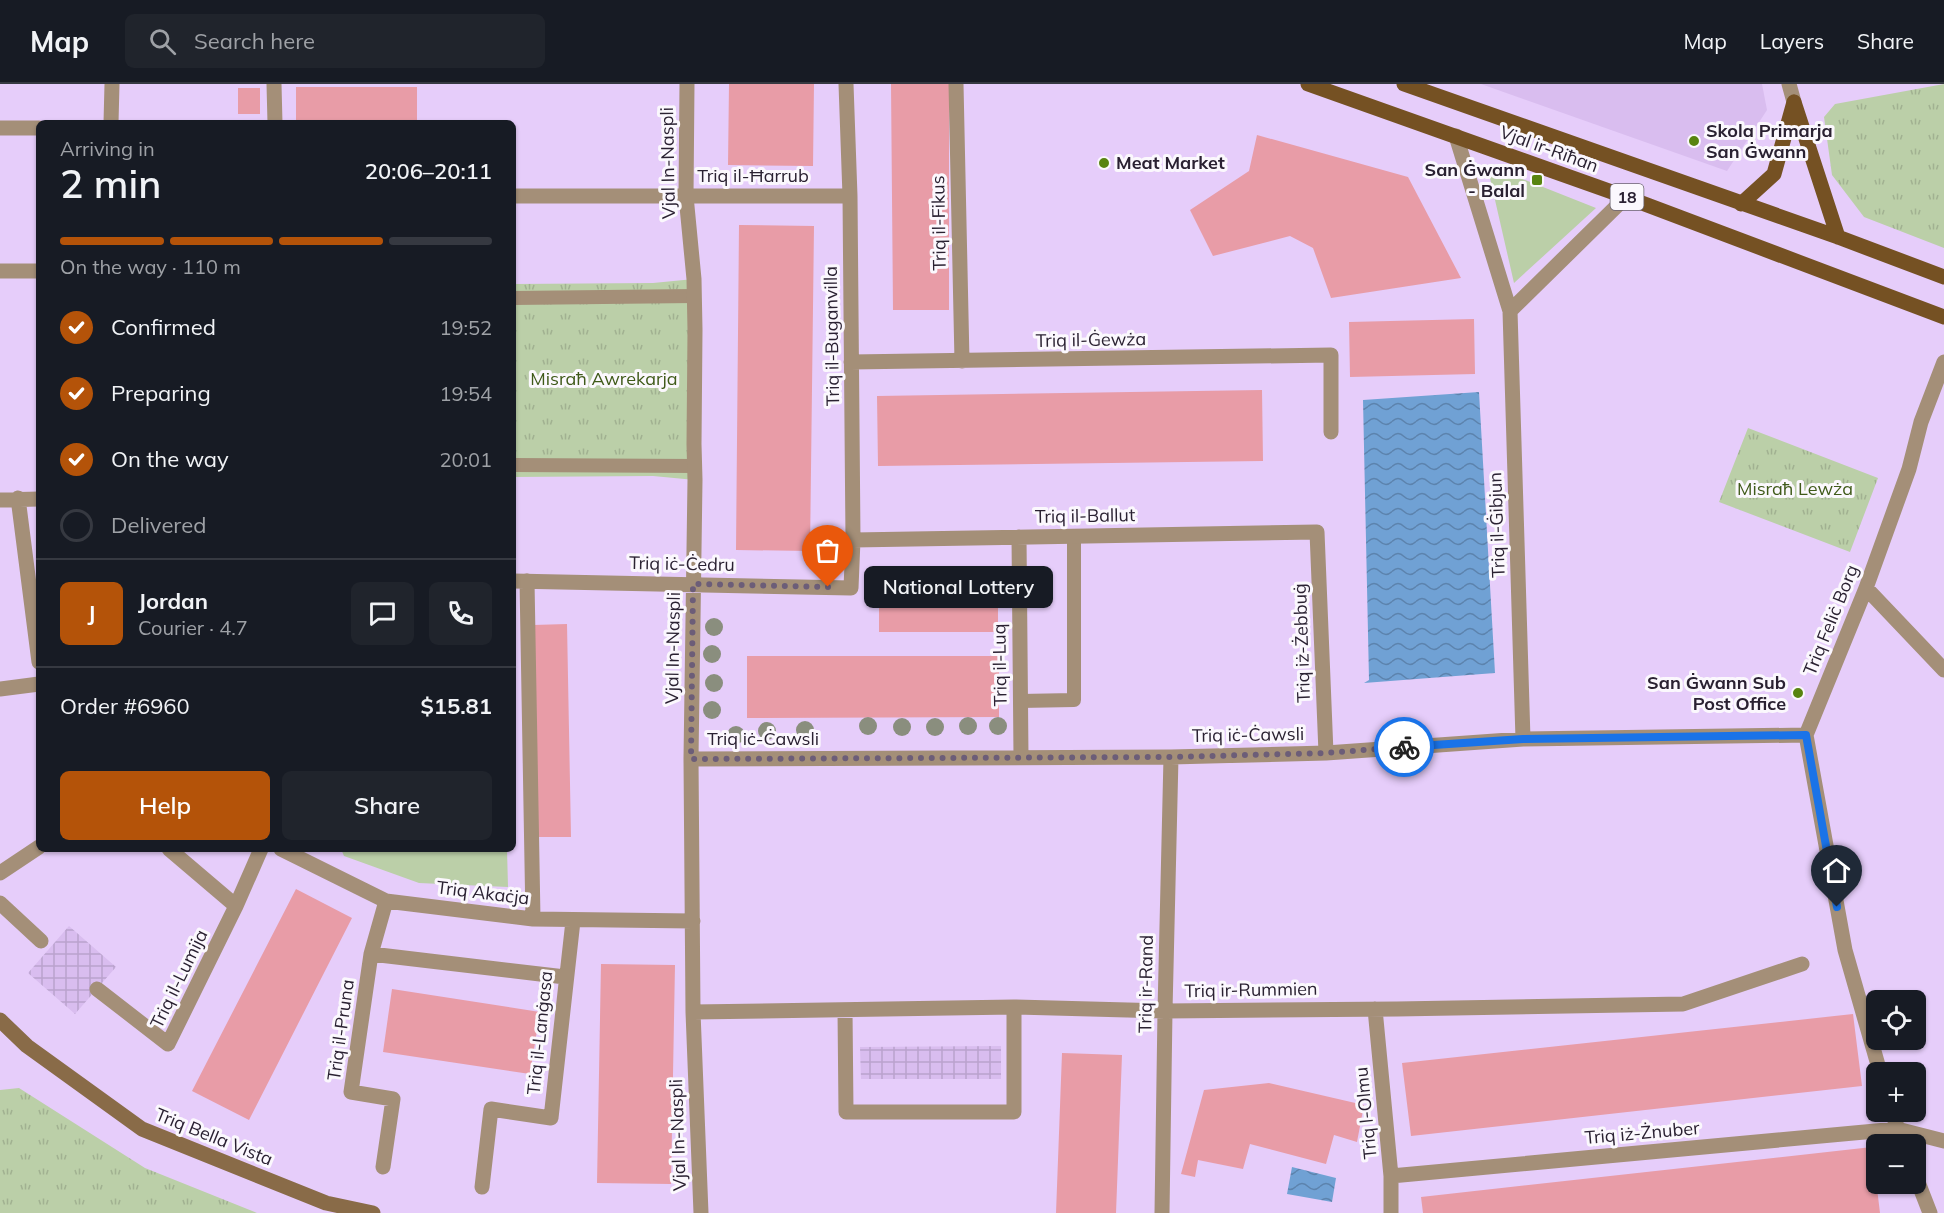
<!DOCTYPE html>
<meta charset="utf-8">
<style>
:root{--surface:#171b24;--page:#20242c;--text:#f1f3f6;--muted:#9ea1a6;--line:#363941;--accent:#b45309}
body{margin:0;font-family:Mulish,sans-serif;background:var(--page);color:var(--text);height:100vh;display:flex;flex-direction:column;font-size:22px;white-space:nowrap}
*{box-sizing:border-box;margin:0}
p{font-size:20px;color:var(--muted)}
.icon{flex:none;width:33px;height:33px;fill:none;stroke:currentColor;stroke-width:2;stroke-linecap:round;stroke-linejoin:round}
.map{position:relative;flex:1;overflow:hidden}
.details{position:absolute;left:36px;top:36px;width:480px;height:732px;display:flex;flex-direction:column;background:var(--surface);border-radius:9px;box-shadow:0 2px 4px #0004}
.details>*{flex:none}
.tools{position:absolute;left:1866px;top:906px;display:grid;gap:12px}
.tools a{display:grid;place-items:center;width:60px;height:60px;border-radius:9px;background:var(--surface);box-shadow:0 2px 4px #0004;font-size:30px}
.pin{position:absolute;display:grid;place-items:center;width:51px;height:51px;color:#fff;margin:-62px -26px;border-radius:50% 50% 50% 0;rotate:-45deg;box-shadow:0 0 6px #0007}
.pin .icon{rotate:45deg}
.courier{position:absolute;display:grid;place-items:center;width:60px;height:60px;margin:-30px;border:4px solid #1a73e8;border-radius:50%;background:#fff;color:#222;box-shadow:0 2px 8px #0007}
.bubble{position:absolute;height:42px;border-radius:9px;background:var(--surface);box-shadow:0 2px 4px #0004;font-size:20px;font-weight:600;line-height:42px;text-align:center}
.headline em{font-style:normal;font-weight:600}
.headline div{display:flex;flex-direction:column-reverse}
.headline{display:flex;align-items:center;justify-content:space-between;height:102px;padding:0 24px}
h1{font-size:39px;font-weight:600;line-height:45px}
.bar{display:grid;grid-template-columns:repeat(4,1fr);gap:9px 6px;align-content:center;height:72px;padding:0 24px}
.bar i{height:8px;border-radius:4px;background:var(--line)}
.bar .current{background:var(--accent)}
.bar p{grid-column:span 4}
.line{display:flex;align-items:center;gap:15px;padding:0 24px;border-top:2px solid var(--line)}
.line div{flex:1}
.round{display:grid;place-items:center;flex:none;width:63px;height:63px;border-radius:9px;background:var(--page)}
ol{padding:0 24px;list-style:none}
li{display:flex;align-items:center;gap:18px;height:66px}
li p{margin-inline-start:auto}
li .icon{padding:6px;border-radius:50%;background:var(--accent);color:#fff;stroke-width:4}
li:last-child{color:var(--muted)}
li i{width:33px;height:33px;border:3px solid var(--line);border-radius:50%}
.action{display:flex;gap:12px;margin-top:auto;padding:12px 24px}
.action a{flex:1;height:69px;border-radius:9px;background:var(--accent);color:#fff;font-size:24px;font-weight:600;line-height:69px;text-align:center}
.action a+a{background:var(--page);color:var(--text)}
header{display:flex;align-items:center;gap:36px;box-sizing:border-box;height:84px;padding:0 30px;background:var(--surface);border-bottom:2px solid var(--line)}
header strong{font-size:28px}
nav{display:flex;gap:33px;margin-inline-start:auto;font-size:21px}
.search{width:420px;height:54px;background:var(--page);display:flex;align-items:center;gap:15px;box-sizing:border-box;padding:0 21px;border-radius:9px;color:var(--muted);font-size:22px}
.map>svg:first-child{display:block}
</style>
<header>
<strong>Map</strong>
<div class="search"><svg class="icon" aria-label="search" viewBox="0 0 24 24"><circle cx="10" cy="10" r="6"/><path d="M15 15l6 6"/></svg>Search here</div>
<nav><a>Map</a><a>Layers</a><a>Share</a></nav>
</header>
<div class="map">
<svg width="1944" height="1129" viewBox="0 0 1944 1129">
<defs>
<pattern id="industrial-grid" width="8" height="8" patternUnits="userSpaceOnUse" patternTransform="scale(1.5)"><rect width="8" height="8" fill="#d9bdef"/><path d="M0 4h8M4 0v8" fill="none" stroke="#baa2cd"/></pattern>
<pattern id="park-tufts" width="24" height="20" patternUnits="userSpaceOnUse" patternTransform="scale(1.5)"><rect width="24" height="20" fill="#bbcfa8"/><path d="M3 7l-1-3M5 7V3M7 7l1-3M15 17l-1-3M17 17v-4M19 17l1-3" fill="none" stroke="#a1b191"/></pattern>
<pattern id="water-waves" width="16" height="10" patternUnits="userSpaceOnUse" patternTransform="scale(1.5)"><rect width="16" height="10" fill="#70a1d4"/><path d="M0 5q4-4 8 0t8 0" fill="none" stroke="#5c83ad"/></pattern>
</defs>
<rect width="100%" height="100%" fill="#e6cdfa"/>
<path fill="#d9bdef" d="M1481,0H1762L1767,26L1727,87Z"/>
<path fill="url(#industrial-grid)" d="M69,842L116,883L75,930L28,889Z
M1001,962V995H861L860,963Z"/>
<path fill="#bbcfa8" d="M1487,81L1596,124L1514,199Z
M341,765H507L508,803L419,799L344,772Z"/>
<path fill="url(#park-tufts)" d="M1944,0V164L1864,133L1832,91L1824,33L1835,20Z
M694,195L695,396L653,392L513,393V200L653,199Z
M1748,344L1878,394L1850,468L1719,418Z
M19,1004L145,1084L257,1129H0V1006Z"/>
<path fill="url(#water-waves)" d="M1479,308L1495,589L1364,599L1369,596L1363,316Z
M1292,1083L1336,1094L1332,1118L1287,1110Z"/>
<path fill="#e89ca7" d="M729,0H814L813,82L728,81Z
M891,0H949V226H893Z
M296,3H417V39H296Z
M238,4H260V30H238Z
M1257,51L1408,93L1461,194L1331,214L1313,164L1290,152L1213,172L1190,126L1249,87Z
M739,141L814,142L810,467L736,466Z
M1474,235L1475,290L1350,293L1349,238Z
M1262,306L1263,377L878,382L877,312Z
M998,512V548H879V513Z
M567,540L571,753H536L533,541Z
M747,572H999V633L747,634Z
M296,805L352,834L249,1036L192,1007Z
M601,880L675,881L671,1100L597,1099Z
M392,905L540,928L530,990L383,968Z
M1853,930L1862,1002L1411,1052L1402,979Z
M1062,969L1122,971L1116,1129H1056Z
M1269,999L1364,1021L1357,1058L1334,1051L1326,1080L1250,1060L1243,1085L1198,1076L1195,1093L1181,1090L1204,1006Z
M1872,1063L1880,1129H1423L1421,1113Z"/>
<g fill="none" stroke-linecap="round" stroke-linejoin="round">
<path stroke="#a48f78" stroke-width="14" d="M513,214L694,212
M513,381L695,382
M1020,617L1074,616V452"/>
<path stroke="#a48f78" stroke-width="15" d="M274,0L275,39
M687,0L686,112L694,195L695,246L694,360L695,396L691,675L693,928L701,1129
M956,0L962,277
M1789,0L1794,18
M111,39L112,0
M0,44H39
M1456,52L1510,227L1523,655
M513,112H850
M0,187H39
M1510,227L1626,113
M851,278L1331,271V348
M18,414L39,578
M0,416L39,415
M1019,453L1021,673
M853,456L1317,448L1326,669
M513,497L851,504L853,456L850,112L846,0
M527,497L533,835
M1866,504L1944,586
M0,605L39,600
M691,675L1171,673L1326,669L1523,655L1806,651
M169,765L236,822
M281,765L386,817L533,835L693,837
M0,789L39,763
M0,819L41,857
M371,870L565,893
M97,905L168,960L236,822L261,765
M1375,925L1391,1092V1129
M845,926L846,1028H1014V923
M693,928L1014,923L1165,927L1397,925L1683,920L1802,880
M1880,988L1845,866L1806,651L1866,504L1909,385L1921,338L1944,278
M1892,1028L1903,1060
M383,1083L393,1015L351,1008L371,870L386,817
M1391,1092L1897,1045L1944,1057
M1916,1093L1930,1129
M482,1103L491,1025L551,1034L573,837
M1162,1129L1165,927L1171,673"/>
<path stroke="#896b48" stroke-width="15" d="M0,936L27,962L142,1045L326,1119L373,1129"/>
<path stroke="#755123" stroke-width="15" d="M1308,0L1626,113L1944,233
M1404,0L1838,153L1944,193
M1794,18L1838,153
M1741,120L1774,90L1794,18"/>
</g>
<g fill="#8a8e7e">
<circle cx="714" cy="543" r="9"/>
<circle cx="712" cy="570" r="9"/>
<circle cx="714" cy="599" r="9"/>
<circle cx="712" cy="626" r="9"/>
<circle cx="868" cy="642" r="9"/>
<circle cx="968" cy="642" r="9"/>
<circle cx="998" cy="642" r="9"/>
<circle cx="902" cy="643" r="9"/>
<circle cx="935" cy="643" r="9"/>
<circle cx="805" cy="646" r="9"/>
<circle cx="767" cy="647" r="9"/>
<circle cx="736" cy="651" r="9"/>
</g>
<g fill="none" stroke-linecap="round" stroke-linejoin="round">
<path stroke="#6c5d78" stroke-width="6" stroke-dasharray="0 10.8" d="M828,503L693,500L691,675L1171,673L1326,669L1404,663"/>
<path stroke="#1a73e8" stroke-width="8" d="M1404,663L1523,655L1806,651L1837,823"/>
</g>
<g fill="#588410" stroke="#fbf8fd" stroke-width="2">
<circle cx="1694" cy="57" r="6"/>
<circle cx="1104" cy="79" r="6"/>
<rect x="1531" y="90" width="12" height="12" rx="3"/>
<circle cx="1798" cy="609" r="6"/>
</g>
<g text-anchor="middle" stroke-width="6" stroke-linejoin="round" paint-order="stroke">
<rect fill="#fbf8fd" stroke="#69626f" stroke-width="1.5" x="1610.5" y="100" width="33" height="26" rx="4.5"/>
<g font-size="16" font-weight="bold" fill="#2a2132">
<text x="1627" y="119">18</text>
</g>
<g font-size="18" font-weight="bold" fill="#2a2132" stroke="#fbf8fd" text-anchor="start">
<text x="1706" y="53">Skola Primarja<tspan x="1706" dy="21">San Ġwann</tspan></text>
<text x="1116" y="85">Meat Market</text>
<text x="1525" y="92" text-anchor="end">San Ġwann<tspan x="1525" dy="21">- Balal</tspan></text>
<text x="1786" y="605" text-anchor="end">San Ġwann Sub<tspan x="1786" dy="21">Post Office</tspan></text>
</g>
<g font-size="18" fill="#2a2132" stroke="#fbf8fd">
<text transform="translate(1549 65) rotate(20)" y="6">Vjal ir-Riħan</text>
<text transform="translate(668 79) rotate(-91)" y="6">Vjal In-Naspli</text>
<text x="753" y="98">Triq il-Ħarrub</text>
<text transform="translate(939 139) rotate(-91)" y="6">Triq il-Fikus</text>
<text transform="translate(832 252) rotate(-91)" y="6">Triq il-Buganvilla</text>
<text transform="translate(1091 256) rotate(-1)" y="6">Triq il-Ġewża</text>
<text transform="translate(1085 432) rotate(-1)" y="6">Triq il-Ballut</text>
<text transform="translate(1497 441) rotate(-92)" y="6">Triq il-Ġibjun</text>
<text transform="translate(682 480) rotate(1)" y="6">Triq iċ-Ċedru</text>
<text transform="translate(1831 536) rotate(-68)" y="6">Triq Feliċ Borg</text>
<text transform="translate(1302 559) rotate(-92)" y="6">Triq iż-Żebbuġ</text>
<text transform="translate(673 564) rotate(-89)" y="6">Vjal In-Naspli</text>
<text transform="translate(1000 581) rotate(-91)" y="6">Triq il-Luq</text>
<text transform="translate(1248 651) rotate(-1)" y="6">Triq iċ-Ċawsli</text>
<text x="763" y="661">Triq iċ-Ċawsli</text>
<text transform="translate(483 809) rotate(7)" y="6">Triq Akaċja</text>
<text transform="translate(179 895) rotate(-64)" y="6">Triq il-Lumija</text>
<text transform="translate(1146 900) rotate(-89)" y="6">Triq ir-Rand</text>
<text transform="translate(1251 906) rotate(-1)" y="6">Triq ir-Rummien</text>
<text transform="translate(341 946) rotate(-82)" y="6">Triq il-Pruna</text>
<text transform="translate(540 949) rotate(-84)" y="6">Triq il-Lanġasa</text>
<text transform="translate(1366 1029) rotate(-96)" y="6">Triq l-Olmu</text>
<text transform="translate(1642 1049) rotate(-5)" y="6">Triq iż-Żnuber</text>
<text transform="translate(678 1051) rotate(-92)" y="6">Vjal In-Naspli</text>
<text transform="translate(214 1053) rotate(22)" y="6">Triq Bella Vista</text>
</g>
<g font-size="18" fill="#3f5a19" stroke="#fbf8fd">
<text x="604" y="301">Misraħ Awrekarja</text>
<text x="1795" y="411">Misraħ Lewża</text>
</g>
</g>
</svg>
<div class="tools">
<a><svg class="icon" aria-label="locate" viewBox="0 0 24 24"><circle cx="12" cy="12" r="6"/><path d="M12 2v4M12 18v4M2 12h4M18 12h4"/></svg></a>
<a>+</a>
<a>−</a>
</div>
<div class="pin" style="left:828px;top:503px;background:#ea580c"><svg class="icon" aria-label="bag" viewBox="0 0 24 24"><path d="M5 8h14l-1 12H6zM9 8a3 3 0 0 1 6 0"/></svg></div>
<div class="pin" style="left:1837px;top:823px;background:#1f2937"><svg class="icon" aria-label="home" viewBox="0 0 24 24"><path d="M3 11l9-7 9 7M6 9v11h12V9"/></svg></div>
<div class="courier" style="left:1404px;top:663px"><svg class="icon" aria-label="bike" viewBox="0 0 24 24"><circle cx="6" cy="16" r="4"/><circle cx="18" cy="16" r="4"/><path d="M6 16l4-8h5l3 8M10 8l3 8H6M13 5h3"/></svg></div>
<div class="bubble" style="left:864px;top:482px;width:189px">National Lottery</div>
<section class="details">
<div class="headline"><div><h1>2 min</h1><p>Arriving in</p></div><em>20:06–20:11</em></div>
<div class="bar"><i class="current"></i><i class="current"></i><i class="current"></i><i></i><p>On the way · 110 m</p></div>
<ol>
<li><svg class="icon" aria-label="check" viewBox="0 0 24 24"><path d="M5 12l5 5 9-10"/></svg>Confirmed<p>19:52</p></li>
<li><svg class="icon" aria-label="check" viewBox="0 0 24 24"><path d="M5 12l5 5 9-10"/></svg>Preparing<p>19:54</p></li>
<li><svg class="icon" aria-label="check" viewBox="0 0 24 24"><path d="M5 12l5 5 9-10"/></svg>On the way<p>20:01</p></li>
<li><i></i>Delivered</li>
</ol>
<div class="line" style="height:108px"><b class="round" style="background:var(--accent);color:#fff">J</b><div><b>Jordan</b><p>Courier · 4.7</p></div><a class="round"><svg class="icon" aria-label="chat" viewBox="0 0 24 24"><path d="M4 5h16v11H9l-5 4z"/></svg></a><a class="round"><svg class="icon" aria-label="phone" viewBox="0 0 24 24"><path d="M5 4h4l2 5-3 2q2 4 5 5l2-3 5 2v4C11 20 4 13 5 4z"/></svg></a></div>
<div class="line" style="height:78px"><div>Order #6960</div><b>$15.81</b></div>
<div class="action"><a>Help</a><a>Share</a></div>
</section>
</div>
